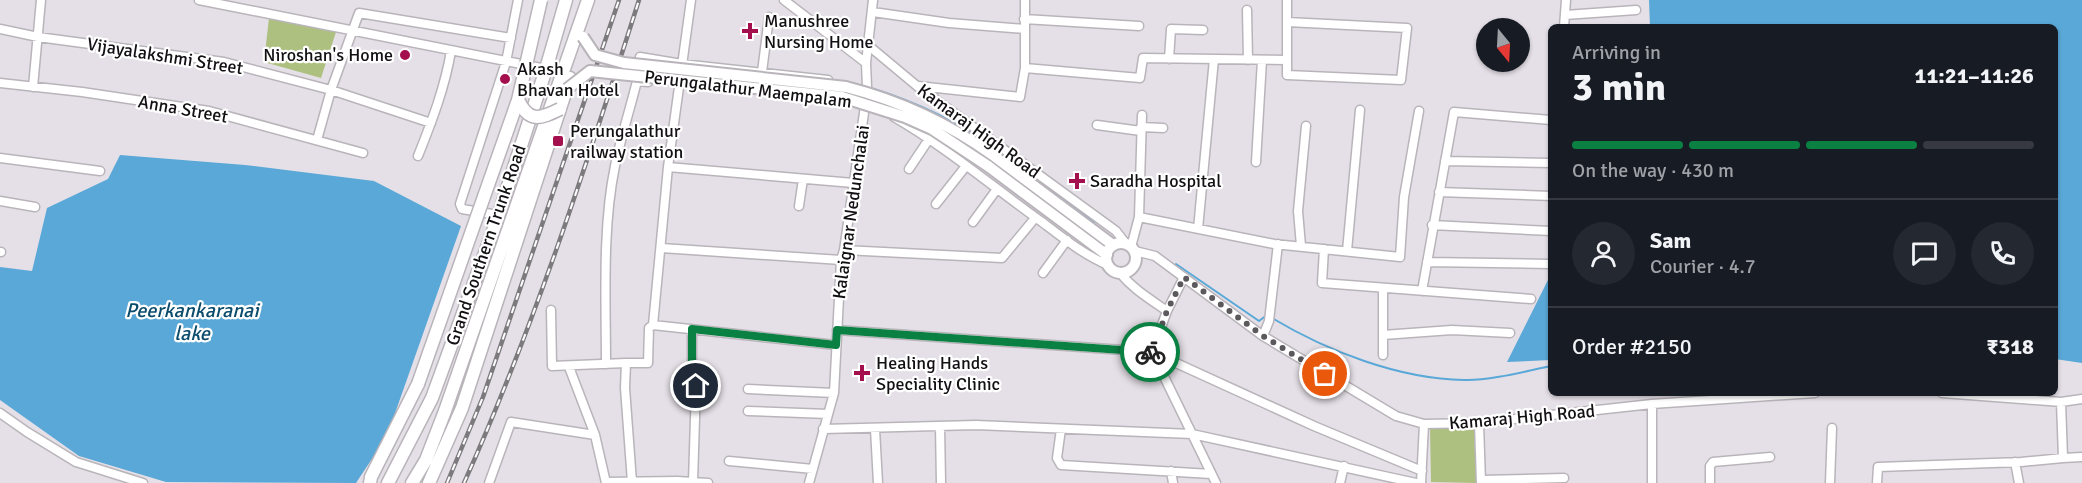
<!DOCTYPE html>
<meta charset="utf-8">
<style>
:root{--surface:#171b24;--page:#242831;--text:#f1f3f6;--muted:#9ea1a6;--line:#363941;--accent:#0b8043}
body{margin:0;font-family:Signika,sans-serif;background:var(--page);color:var(--text);height:100vh;display:flex;flex-direction:column;font-size:22px;white-space:nowrap}
*{box-sizing:border-box;margin:0}
p{font-size:20px;color:var(--muted)}
.icon{flex:none;width:33px;height:33px;fill:none;stroke:currentColor;stroke-width:2;stroke-linecap:round;stroke-linejoin:round}
.map{position:relative;flex:1;overflow:hidden}
.panel{position:absolute;left:1548px;top:24px;width:510px;height:372px;display:flex;flex-direction:column;background:var(--surface);border-radius:9px;box-shadow:0 2px 4px #0004}
.panel>*{flex:none}
.needle{width:39px;rotate:162deg}
.buttons{position:absolute;left:1476px;top:18px;display:grid;gap:12px}
.buttons a{display:grid;place-items:center;width:54px;height:54px;border-radius:50%;background:var(--surface);box-shadow:0 2px 4px #0004;font-size:30px}
.pin{position:absolute;display:grid;place-items:center;width:51px;height:51px;color:#fff;margin:-26px;border:3px solid #fff;border-radius:50%;box-shadow:0 2px 6px #0007}
.courier{position:absolute;display:grid;place-items:center;width:60px;height:60px;margin:-30px;border:4px solid #0b8043;border-radius:50%;background:#fff;color:#222;box-shadow:0 2px 8px #0007}
.summary em{font-style:normal;font-weight:700}
.summary div{display:flex;flex-direction:column-reverse}
.summary{display:flex;align-items:center;justify-content:space-between;height:102px;padding:0 24px}
h1{font-size:39px;font-weight:700;line-height:45px}
.bar{display:grid;grid-template-columns:repeat(4,1fr);gap:9px 6px;align-content:center;height:72px;padding:0 24px}
.bar i{height:8px;border-radius:4px;background:var(--line)}
.bar .active{background:var(--accent)}
.bar p{grid-column:span 4}
.line{display:flex;align-items:center;gap:15px;padding:0 24px;border-top:2px solid var(--line)}
.line div{flex:1}
.round{display:grid;place-items:center;flex:none;width:63px;height:63px;border-radius:32px;background:var(--page)}
.map>svg:first-child{display:block}
</style>
<div class="map">
<svg width="2082" height="483" viewBox="0 0 2082 483">
<rect width="100%" height="100%" fill="#e5e0e7"/>
<path fill="#aec07f" d="M269,18L336,32L321,78L264,62Z
M1474,425L1476,483L1431,482L1430,427Z"/>
<path fill="#59a8d7" d="M1649,0H2082V363L2055,359V27H1650Z
M120,155L245,165L374,181L461,226L387,436L356,483L166,482L79,456L0,400V267L32,271L47,208L108,179Z
M1551,274V360L1507,362Z"/>
<g fill="none" stroke-linecap="round" stroke-linejoin="round">
<path stroke="#59a8d7" stroke-width="2" d="M871,88C919,103 959,122 999,153
M1030,176L1094,222
M1174,267L1176,264L1259,321L1267,315
M1272,318C1327,351 1399,379 1464,380C1488,381 1527,371 1551,366"/>
<g stroke="#b9b4ba" stroke-width="11">
<path id="minor" d="M199,0L546,69
M784,0L866,63
M1247,10L1248,60
M873,12L949,23L1025,29
M1565,15L1636,10
M1024,19L1139,26
M1287,22L1407,28L1401,80L1287,75C1287,50 1287,25 1287,0
M1564,27L1566,0
M0,29L38,37L224,62L331,90L431,123
M869,46L917,86L1116,231L1126,244
M640,57L682,64L828,80
M1169,59L1171,29L1203,30
M1025,68L1140,78L1143,58L1287,60
M762,72L769,17
M0,83L82,92L209,111L363,153
M918,86L1020,97L1025,68V0
M33,87L41,0
M894,117C946,147 993,187 1042,222C1063,238 1084,255 1108,265
M1097,125L1141,131
M1141,127L1163,128
M317,140L331,90L359,13L511,38
M418,156C432,121 445,87 451,51
M0,158L100,171
M1445,161L1551,163
M1256,162L1262,60
M668,167L853,183
M909,169L929,139
M1439,192L1551,196
M0,201L35,207
M936,204L966,166
M799,206L803,179
M498,215L462,209L460,204L506,62L518,0
M1139,217L1274,244L1400,257L1404,197L1419,111
M973,222L997,189
M1432,225L1551,231
M1198,229L1214,59
M1301,246L1298,211L1306,126
M1131,247L1139,217L1142,115
M661,248L841,260
M1324,249L1322,283L1531,299
M844,250L1002,258L1035,218
M1135,251L1155,256L1263,336L1396,416L1424,424L1479,423L1652,404L1815,393
M1347,251L1360,110
M0,252H1
M1427,262L1549,264
M1043,273L1067,240
M1120,273C1133,289 1150,299 1167,311
M1184,277L1167,311L1152,352L1216,483
M1383,288V355
M1422,291L1454,112L1551,120
M551,310L552,366L626,363L625,388L632,482
M653,325L836,345
M692,329V369L696,386L693,482
M837,330L1152,352L1314,426L1422,471
M1383,335L1452,330L1510,333
M1263,336L1269,321L1278,244
M626,363H648L649,328L653,325L668,167L691,0
M606,364C606,301 602,228 615,166C621,137 630,109 637,81L648,82
M569,367L595,435L606,483
M748,389L834,393
M1942,393L2061,402L2082,399
M1652,404V483
M748,411L828,414
M0,413L27,432L76,462L143,483
M1479,423L1481,483
M940,426L941,483
M823,429L976,425L1192,434L1416,483
M875,429L878,483
M1061,429L1057,458L1061,465L1211,474
M2063,458L2082,457
M729,461L813,469
M2015,462L2019,483
M1171,471L1173,483
M1481,480L1564,478
M606,482L677,481L708,483
M489,483L511,422L595,435
M809,483L834,393L841,260L844,250L865,106L867,87L866,63L873,0
M1340,483L1344,466
M1421,483L1424,424
M1710,483V466L1713,462L1770,457
M1830,483L1832,428
M1877,483L1878,467L2021,462L2063,458L2061,402"/>
</g>
<g stroke="#b9b4ba" stroke-width="14">
<path id="major" d="M994,156L1113,245
M988,166L1107,255
M1106 258a15 15 0 1 1 30 0a15 15 0 1 1-30 0Z"/>
</g>
<g stroke="#b9b4ba" stroke-width="15">
<path id="highway" d="M370,483L371,477L418,384
M388,483L432,398L496,223L546,69L566,0
M412,483L426,460L445,411L588,0
M429,483L462,408L570,78"/>
</g>
<use href="#minor" stroke="#fff" stroke-width="8"/>
<use href="#major" stroke="#fff" stroke-width="10"/>
<use href="#highway" stroke="#fff" stroke-width="12"/>
<g stroke="#7d7a7e" stroke-width="4.5">
<path id="rail" d="M447,483L483,397L619,0
M464,483C534,327 587,163 639,0"/>
</g>
<use href="#rail" stroke="#fff" stroke-width="2" stroke-dasharray="7" stroke-linecap="butt"/>
<g stroke="#b9b4ba" stroke-width="14" stroke-linecap="butt">
<path id="major-bridge" d="M583,37L595,55L624,63L846,87C901,101 948,123 994,156
M567,89L590,71L842,97L905,117L932,129L988,166"/>
</g>
<g stroke="#b9b4ba" stroke-width="15" stroke-linecap="butt">
<path id="highway-bridge" d="M518,100C529,123 540,119 560,109
M418,384L518,100L541,0"/>
</g>
<use href="#major-bridge" stroke="#fff" stroke-width="10"/>
<use href="#highway-bridge" stroke="#fff" stroke-width="12"/>
</g>
<g fill="none" stroke-linecap="round" stroke-linejoin="round">
<path stroke="#5c595d" stroke-width="6" stroke-dasharray="0 10.8" d="M1150,352H1152L1167,311L1184,277L1263,336L1325,374"/>
<path stroke="#0b8043" stroke-width="8" d="M696,386L692,369V329L836,345L837,330L1150,352"/>
</g>
<g fill="#a40f4e" stroke="#fff" stroke-width="2">
<path d="M747 22h6v6h6v6h-6v6h-6v-6h-6v-6h6z"/>
<circle cx="405" cy="55" r="6"/>
<circle cx="505" cy="79" r="6"/>
<rect x="552" y="135" width="12" height="12" rx="3"/>
<path d="M1074 172h6v6h6v6h-6v6h-6v-6h-6v-6h6z"/>
<path d="M859 364h6v6h6v6h-6v6h-6v-6h-6v-6h6z"/>
</g>
<g text-anchor="middle" stroke-width="4.5" stroke-linejoin="round" paint-order="stroke">
<g font-size="18" fill="#121012" stroke="#fff" text-anchor="start">
<text x="764" y="27">Manushree<tspan x="764" dy="21">Nursing Home</tspan></text>
<text x="393" y="61" text-anchor="end">Niroshan's Home</text>
<text x="517" y="75">Akash<tspan x="517" dy="21">Bhavan Hotel</tspan></text>
<text x="570" y="137">Perungalathur<tspan x="570" dy="21">railway station</tspan></text>
<text x="1090" y="187">Saradha Hospital</text>
<text x="876" y="369">Healing Hands<tspan x="876" dy="21">Speciality Clinic</tspan></text>
</g>
<g font-size="18" fill="#121012" stroke="#fff">
<text transform="translate(165 56) rotate(9)" y="6">Vijayalakshmi Street</text>
<text transform="translate(748 89) rotate(7)" y="6">Perungalathur Maempalam</text>
<text transform="translate(183 109) rotate(10)" y="6">Anna Street</text>
<text transform="translate(979 131) rotate(36)" y="6">Kamaraj High Road</text>
<text transform="translate(851 212) rotate(-82)" y="6">Kalaignar Nedunchalai</text>
<text transform="translate(486 245) rotate(-71)" y="6">Grand Southern Trunk Road</text>
<text transform="translate(1522 417) rotate(-5)" y="6">Kamaraj High Road</text>
</g>
<g font-size="20" font-style="italic" fill="#0b4c6c" stroke="#fff">
<text x="192" y="317">Peerkankaranai<tspan x="192" dy="23">lake</tspan></text>
</g>
</g>
</svg>
<div class="buttons">
<a><svg class="needle" viewBox="-14 -14 28 28"><path d="M0-13l5 13h-10z" fill="#e53935"/><path d="M0 13l5-13h-10z" fill="#9ea1a6"/></svg></a>
</div>
<div class="pin" style="left:1325px;top:374px;background:#ea580c"><svg class="icon" aria-label="bag" viewBox="0 0 24 24"><path d="M5 8h14l-1 12H6zM9 8a3 3 0 0 1 6 0"/></svg></div>
<div class="pin" style="left:696px;top:386px;background:#1f2937"><svg class="icon" aria-label="home" viewBox="0 0 24 24"><path d="M3 11l9-7 9 7M6 9v11h12V9"/></svg></div>
<div class="courier" style="left:1150px;top:352px"><svg class="icon" aria-label="bike" viewBox="0 0 24 24"><circle cx="6" cy="16" r="4"/><circle cx="18" cy="16" r="4"/><path d="M6 16l4-8h5l3 8M10 8l3 8H6M13 5h3"/></svg></div>
<section class="panel">
<div class="summary"><div><h1>3 min</h1><p>Arriving in</p></div><em>11:21–11:26</em></div>
<div class="bar"><i class="active"></i><i class="active"></i><i class="active"></i><i></i><p>On the way · 430 m</p></div>
<div class="line" style="height:108px"><a class="round"><svg class="icon" aria-label="person" viewBox="0 0 24 24"><circle cx="12" cy="8" r="4"/><path d="M4 21q1-7 8-7t8 7"/></svg></a><div><b>Sam</b><p>Courier · 4.7</p></div><a class="round"><svg class="icon" aria-label="chat" viewBox="0 0 24 24"><path d="M4 5h16v11H9l-5 4z"/></svg></a><a class="round"><svg class="icon" aria-label="phone" viewBox="0 0 24 24"><path d="M5 4h4l2 5-3 2q2 4 5 5l2-3 5 2v4C11 20 4 13 5 4z"/></svg></a></div>
<div class="line" style="height:78px"><div>Order #2150</div><b>₹318</b></div>
</section>
</div>
